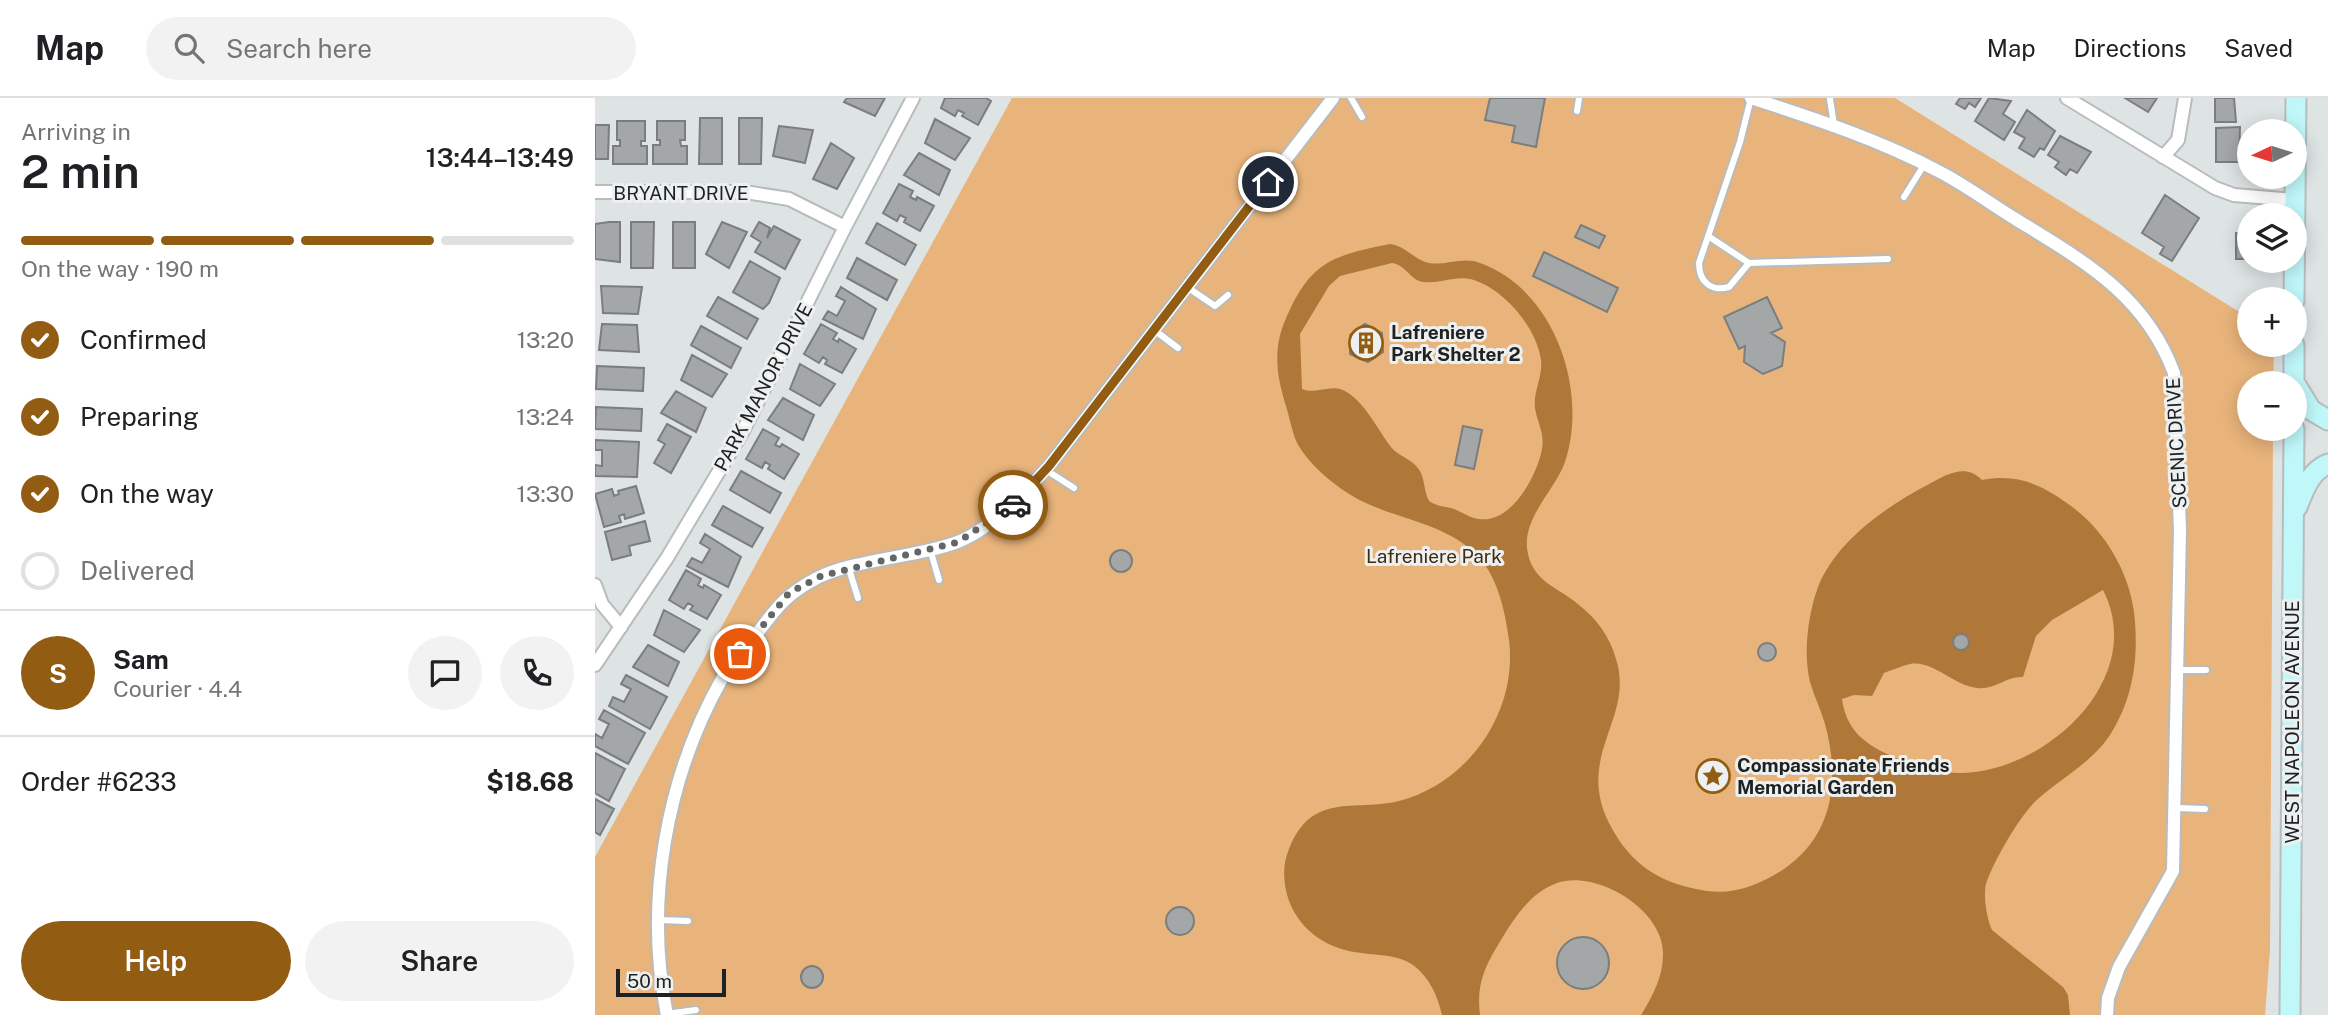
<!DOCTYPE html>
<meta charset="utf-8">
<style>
:root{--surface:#fff;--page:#f2f2f2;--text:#202124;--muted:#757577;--line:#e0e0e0;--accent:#925c13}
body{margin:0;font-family:"Public Sans",sans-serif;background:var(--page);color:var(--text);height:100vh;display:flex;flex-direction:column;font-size:26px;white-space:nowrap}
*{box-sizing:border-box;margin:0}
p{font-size:23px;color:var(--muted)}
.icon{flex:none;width:38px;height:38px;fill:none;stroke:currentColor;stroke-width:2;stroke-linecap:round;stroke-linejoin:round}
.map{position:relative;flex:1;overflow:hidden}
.drawer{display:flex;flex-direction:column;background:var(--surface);width:595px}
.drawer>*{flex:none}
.needle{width:46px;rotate:266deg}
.tools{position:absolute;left:1642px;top:21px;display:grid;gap:14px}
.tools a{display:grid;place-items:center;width:70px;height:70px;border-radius:50%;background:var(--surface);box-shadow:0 4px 18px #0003;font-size:35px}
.scale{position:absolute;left:21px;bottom:18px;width:110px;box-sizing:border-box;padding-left:7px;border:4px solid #202222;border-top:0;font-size:19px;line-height:24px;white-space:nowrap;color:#202222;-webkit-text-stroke:5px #ecf0f1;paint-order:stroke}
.pin{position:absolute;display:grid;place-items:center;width:60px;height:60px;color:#fff;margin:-30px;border:4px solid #fff;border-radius:50%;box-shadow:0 2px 7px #0007}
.courier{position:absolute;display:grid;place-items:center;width:70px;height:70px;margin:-35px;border:5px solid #925c13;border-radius:50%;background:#fff;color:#222;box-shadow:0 2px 9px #0007}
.summary em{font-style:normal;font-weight:600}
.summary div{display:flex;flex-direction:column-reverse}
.summary{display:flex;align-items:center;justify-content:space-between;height:119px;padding:0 21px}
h1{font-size:46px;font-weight:600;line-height:52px}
.bar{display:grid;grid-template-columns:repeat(4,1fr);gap:10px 7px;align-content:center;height:84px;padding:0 21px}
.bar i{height:9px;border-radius:5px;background:var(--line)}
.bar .current{background:var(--accent)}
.bar p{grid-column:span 4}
.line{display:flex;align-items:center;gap:18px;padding:0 21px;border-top:2px solid var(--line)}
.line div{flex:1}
.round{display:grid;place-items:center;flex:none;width:74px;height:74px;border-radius:37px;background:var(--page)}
ol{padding:0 21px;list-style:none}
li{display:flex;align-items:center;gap:21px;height:77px}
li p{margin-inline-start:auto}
li .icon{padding:7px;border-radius:50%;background:var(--accent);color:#fff;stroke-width:4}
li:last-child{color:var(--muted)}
li i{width:38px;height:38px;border:4px solid var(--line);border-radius:50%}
.primary-button{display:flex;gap:14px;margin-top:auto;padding:14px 21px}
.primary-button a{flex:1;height:80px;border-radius:42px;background:var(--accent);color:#fff;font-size:28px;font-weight:600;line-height:80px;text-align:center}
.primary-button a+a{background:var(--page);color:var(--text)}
header{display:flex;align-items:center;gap:42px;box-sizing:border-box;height:98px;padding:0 35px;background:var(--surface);border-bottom:2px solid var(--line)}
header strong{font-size:33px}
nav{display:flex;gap:38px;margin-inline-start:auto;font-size:24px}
.search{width:490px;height:63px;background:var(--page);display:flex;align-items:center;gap:18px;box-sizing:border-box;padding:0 24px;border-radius:38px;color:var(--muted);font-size:26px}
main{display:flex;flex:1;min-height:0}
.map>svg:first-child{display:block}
</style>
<header>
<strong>Map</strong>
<div class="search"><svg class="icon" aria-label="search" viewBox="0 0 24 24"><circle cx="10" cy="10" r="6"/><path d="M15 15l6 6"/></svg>Search here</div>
<nav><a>Map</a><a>Directions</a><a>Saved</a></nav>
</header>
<main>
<section class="drawer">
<div class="summary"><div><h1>2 min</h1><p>Arriving in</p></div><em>13:44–13:49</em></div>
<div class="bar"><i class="current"></i><i class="current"></i><i class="current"></i><i></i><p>On the way · 190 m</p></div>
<ol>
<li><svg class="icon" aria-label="check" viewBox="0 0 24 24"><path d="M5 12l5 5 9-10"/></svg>Confirmed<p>13:20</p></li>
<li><svg class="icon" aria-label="check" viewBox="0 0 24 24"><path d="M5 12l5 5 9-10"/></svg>Preparing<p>13:24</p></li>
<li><svg class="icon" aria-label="check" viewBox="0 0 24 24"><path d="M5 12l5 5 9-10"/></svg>On the way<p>13:30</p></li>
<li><i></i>Delivered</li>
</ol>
<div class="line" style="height:126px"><b class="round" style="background:var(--accent);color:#fff">S</b><div><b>Sam</b><p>Courier · 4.4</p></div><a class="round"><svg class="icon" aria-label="chat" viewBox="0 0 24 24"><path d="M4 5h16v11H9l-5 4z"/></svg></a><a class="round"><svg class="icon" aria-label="phone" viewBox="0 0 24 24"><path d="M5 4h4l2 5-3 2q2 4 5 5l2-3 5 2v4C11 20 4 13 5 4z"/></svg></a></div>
<div class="line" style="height:91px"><div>Order #6233</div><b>$18.68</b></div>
<div class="primary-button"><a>Help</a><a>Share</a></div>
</section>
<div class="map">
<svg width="1733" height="917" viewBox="0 0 1733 917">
<rect width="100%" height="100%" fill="#dee3e3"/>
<path fill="#e9b47b" d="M417,0H1300L1654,220V247H1679L1678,285H1654V331H1678L1675,851L1670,917H0V759Z"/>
<path fill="#af7839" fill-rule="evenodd" d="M795,146C811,148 819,162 834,165C851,168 867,158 885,165C959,191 994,292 970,364C960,392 929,418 932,450C936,484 962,488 984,507C1002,521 1015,539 1021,561C1040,620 980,657 1014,725C1036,768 1066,786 1112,793C1140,797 1166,786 1189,771C1239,737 1245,681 1230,626C1226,612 1219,598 1215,584C1208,556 1213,516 1223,489C1241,443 1292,408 1334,386C1352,376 1371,365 1387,382C1425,375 1449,388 1480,411C1511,435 1534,475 1539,514C1544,558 1539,599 1515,637C1498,663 1467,680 1444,700C1426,715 1398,764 1391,786C1388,798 1392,822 1397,832L1468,889L1473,897L1475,917H1046C1057,899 1068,879 1068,857C1070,812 1001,771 962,785C936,794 919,820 906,842C890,868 881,886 885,917H847C842,897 835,880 818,867C802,856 785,858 767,855C734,852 706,834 694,803C688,786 687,767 694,751C717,693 759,714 804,703C874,685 923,613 914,542C910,512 902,476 880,455C850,427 809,422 773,406C748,395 720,373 705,350C697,338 695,319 690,305C682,278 678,253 689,225C714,165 734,158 795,146ZM797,165C811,167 815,182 828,184C844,186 859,178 875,181C908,189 942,230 946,262C948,279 938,293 940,310C942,324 950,336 947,351C942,378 916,426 884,421C875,420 867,414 859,411C850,408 843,409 834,403C829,394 830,382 825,373C818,361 804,359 796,349C782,331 770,303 748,292C735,286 720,297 707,291L705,236L734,188L745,178ZM1508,492C1551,576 1461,664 1380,674C1349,678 1320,669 1292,656C1267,644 1251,630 1247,601L1259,597L1277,598L1289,575C1297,572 1307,568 1315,566C1338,562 1359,588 1382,590C1400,592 1411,578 1428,579L1441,538L1457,522Z"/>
<path fill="#a3a7a7" stroke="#7a7e7e" stroke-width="2" d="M252,0H290L280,18L249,4Z
M350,0H391L396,3L383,27L367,18L369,15L363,12L360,18L346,10Z
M895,0H950L941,49L917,44L920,28L890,22Z
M1365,0H1386L1380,9L1374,5L1370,11L1361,6Z
M1394,0L1416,3L1408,16L1420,24L1409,42L1380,23Z
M1530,0H1562L1553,14Z
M1620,0H1639L1641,24H1620Z
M1432,12L1460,33L1449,52L1445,50L1439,59L1424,50L1430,40L1419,34Z
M105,20H127V66H104Z
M144,20H167L166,66H144Z
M340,21L375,40L360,62L330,45Z
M22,23H50V43H46V48H52V66H18V48H25V42H22Z
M62,23H90V42H85L86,48H92V66H58V47H65V42H62Z
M0,27H14L13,61H0Z
M184,28L218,32L210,65L178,58Z
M1645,29L1644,64H1621V30Z
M1465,38L1496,54L1482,75L1475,71L1471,77L1460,69L1464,64L1453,57Z
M236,45L259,60L242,91L218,81Z
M324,55L355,72L344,97L309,77Z
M304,86L318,93L315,99L321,102L322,99L339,108L325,133L309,124L311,120L305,117L302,123L288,115Z
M1570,97L1604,120L1577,163L1565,156L1569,149L1547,135Z
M14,124H25V164L0,161V126Z
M36,124H59L58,170H36Z
M78,124H100V170H78Z
M127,124L152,134L134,170L111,156Z
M164,124L175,130L172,140L179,128L205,142L190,171L160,154L166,144L156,138Z
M282,125L321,147L310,167L271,145Z
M986,127L1010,138L1004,150L980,139Z
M1648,127H1654V161H1641V135L1648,134Z
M949,154L1023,190L1012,214L938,178Z
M262,160L302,182L292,202L252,180Z
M155,163L185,180L174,205L168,211L138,194Z
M6,188L47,189L43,216L8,215Z
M246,189L281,211L268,241L228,221L233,213L242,218L250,203L241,198Z
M123,199L163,221L152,241L112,218Z
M1172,199L1187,230L1176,235L1190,244L1187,268L1168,276L1149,264L1150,248L1144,251L1129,219Z
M7,226L42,227L44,254L4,252Z
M226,226L242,235L238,241L243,244L244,241L261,251L247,275L230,266L232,262L228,259L224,265L209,256Z
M770,226L787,235L788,254L773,264L755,256V237Z
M106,228L146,250L136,270L96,247Z
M97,257L132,276L117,299L86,282Z
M205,266L240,286L225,308L195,291Z
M2,268L49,270L48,293L1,291Z
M81,293L111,310L101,334L66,315Z
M188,300L219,317L208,342L173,322Z
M1,309L47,311L46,333L0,331Z
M72,326L96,339L76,375L59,365L70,346L63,342Z
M868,328L887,332L879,371L860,367Z
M168,331L184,340L180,347L185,349L187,346L204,356L189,381L173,371L175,367L170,364L167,370L151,361Z
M0,342L44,344L42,379L0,378V367L7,368V352H0Z
M146,373L186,395L175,415L135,392Z
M41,388L49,415L30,421L29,416L24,418L26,424L9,429L0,396L17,391L19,398L24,396L23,393Z
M128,408L168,430L157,449L117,427Z
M50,423L55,443L34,448L36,457L17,462L10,434Z
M110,436L146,459L133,489L92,468L97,460L107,465L115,451L105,445Z
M515 463a11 11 0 1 1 22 0a11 11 0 1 1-22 0Z
M91,472L106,481L103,487L108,490L109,487L126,497L112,521L95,512L98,508L93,505L89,511L74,502Z
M69,512L105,532L89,554L59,537Z
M1358 544a8 8 0 1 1 16 0a8 8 0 1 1-16 0Z
M1163 554a9 9 0 1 1 18 0a9 9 0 1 1-18 0Z
M53,547L84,564L73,588L38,569Z
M31,577L72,599L55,631L14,608L18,599L29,604L36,591L26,586Z
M9,612L50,635L33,666L0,648V636L7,640L14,626L4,621Z
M0,655L30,671L14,703L0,695Z
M0,701L19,711L5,737L0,734Z
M571 823a14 14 0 1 1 28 0a14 14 0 1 1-28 0Z
M962 865a26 26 0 1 1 52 0a26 26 0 1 1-52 0Z
M206 879a11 11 0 1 1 22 0a11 11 0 1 1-22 0Z"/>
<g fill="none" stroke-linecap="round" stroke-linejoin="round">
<g stroke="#b8bcbc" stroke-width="10">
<path id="lane" d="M756,0L767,19
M1156,0L1145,44L1104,165C1104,184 1116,194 1134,189L1154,165L1293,161
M1235,1L1239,27
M982,13L984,0
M1309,99L1329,67
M1113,138L1154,165
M592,189L620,208L633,197
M559,232L583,250
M451,372L479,390
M335,451L344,482
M254,471L263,500
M1583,572H1611
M1582,710L1610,711
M64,822L93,823
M71,916L101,912"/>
</g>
<g stroke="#b8bcbc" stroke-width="16">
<path id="street" d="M1156,0C1221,21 1285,42 1345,74C1372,88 1397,107 1422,122C1490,164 1550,197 1579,275L1585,432L1578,773L1524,869L1513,900L1512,917
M1472,0L1620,90L1639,97L1700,102
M1568,59L1583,42L1590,0
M0,94H150L194,101L250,129
M0,487L7,506L26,529
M0,567L72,460L148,333L250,129L318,0
M72,917C49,804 71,679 128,579C136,565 148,553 158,541C180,512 188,498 222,480C258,462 320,459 360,445C396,432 429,395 454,368L738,0"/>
</g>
<g stroke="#b8bcbc" stroke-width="23">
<path id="secondary" d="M1699,203L1701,0
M1699,284L1716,312L1733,322
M1699,285V247
M1702,409C1709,392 1715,373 1733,366
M1695,917L1699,331"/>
</g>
<use href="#lane" stroke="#fff" stroke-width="6"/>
<use href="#street" stroke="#fff" stroke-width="12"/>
<use href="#secondary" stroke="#c0f8fa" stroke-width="19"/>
</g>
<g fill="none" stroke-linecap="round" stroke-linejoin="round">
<path stroke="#626666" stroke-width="7" stroke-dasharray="0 12.6" d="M145,556L194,495L226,478L363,444L418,407"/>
<path stroke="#925c13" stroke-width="9" d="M418,407L454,368L673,84"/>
</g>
<defs>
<g id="building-ring" transform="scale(1.75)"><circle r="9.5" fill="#ecf0f1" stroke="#925c13" stroke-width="1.5"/><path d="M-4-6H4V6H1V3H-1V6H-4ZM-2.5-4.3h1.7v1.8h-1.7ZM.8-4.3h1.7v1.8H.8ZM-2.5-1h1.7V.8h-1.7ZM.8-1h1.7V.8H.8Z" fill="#925c13"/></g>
<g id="sight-ring" transform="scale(1.75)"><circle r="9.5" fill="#ecf0f1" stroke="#925c13" stroke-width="1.5"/><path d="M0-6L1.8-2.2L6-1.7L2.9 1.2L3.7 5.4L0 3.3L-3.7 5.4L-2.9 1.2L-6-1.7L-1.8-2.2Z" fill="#925c13"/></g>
</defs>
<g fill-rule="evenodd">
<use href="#building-ring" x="771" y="245"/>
<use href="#sight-ring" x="1118" y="678"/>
</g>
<g text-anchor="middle" stroke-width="6" stroke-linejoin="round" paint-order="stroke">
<g font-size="19" fill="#202222" stroke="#ecf0f1">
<text x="86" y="102">BRYANT DRIVE</text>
<text transform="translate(168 289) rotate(-62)" y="7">PARK MANOR DRIVE</text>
<text transform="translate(1581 345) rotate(-93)" y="7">SCENIC DRIVE</text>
<text transform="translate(1697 624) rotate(-90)" y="7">WEST NAPOLEON AVENUE</text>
</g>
<g font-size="19" font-weight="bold" fill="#202222" stroke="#ecf0f1" text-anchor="start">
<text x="796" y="241">Lafreniere<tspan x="796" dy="22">Park Shelter 2</tspan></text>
<text x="1142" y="674">Compassionate Friends<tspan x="1142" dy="22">Memorial Garden</tspan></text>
</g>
<g font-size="19" fill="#422a0f" stroke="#ecf0f1">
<text x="839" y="465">Lafreniere Park</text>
</g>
</g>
</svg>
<div class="tools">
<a><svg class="needle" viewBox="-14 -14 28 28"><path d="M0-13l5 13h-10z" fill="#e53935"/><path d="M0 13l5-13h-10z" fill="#757577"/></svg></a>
<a><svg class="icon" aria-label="layers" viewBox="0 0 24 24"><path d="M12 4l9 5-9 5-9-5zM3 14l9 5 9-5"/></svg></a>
<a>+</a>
<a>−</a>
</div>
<div class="scale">50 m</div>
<div class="pin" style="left:145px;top:556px;background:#ea580c"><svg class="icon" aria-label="bag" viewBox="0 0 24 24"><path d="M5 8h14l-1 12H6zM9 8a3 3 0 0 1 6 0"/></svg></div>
<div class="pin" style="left:673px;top:84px;background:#1f2937"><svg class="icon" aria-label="home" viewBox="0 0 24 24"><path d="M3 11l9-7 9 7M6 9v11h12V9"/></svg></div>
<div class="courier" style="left:418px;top:407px"><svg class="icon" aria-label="car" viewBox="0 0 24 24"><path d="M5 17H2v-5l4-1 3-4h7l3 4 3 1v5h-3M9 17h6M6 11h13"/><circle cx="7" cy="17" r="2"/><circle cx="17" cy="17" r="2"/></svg></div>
</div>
</main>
